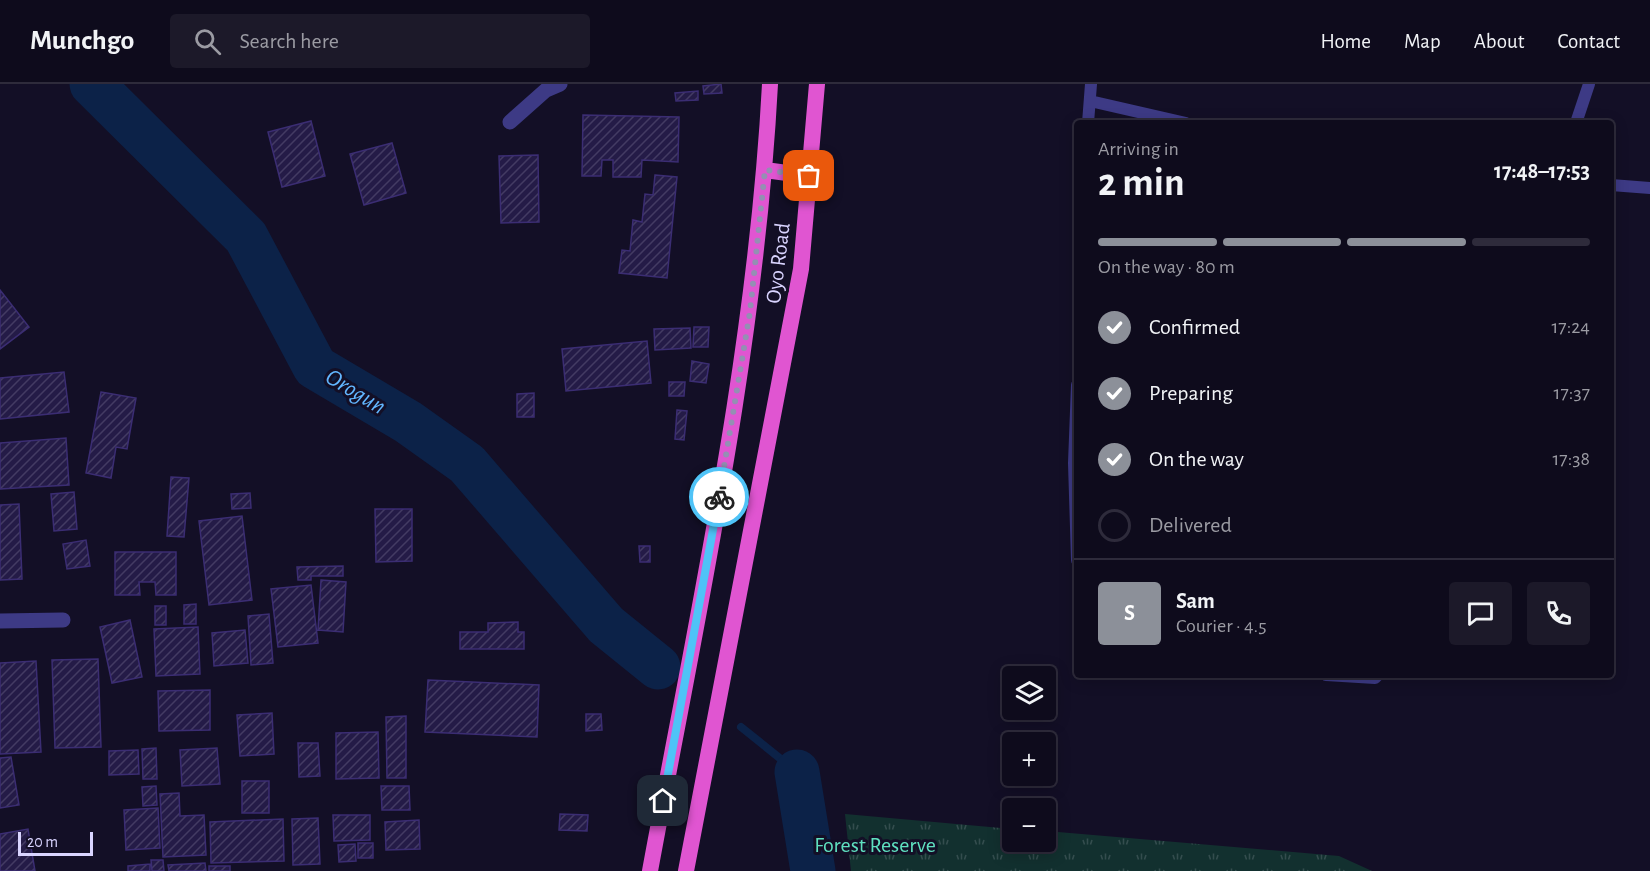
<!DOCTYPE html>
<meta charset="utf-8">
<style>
:root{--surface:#0e0b1c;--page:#1c1929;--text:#f1f3f6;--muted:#9b9ba3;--line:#2e2b3b;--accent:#8c9099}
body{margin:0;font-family:"Alegreya Sans",sans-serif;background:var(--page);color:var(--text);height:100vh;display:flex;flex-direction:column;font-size:22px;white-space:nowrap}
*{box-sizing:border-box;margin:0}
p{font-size:20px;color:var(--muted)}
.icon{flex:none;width:33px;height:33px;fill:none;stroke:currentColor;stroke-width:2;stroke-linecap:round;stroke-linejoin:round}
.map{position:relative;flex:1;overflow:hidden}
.side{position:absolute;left:1074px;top:36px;width:540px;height:558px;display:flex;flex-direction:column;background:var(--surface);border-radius:6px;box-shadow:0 3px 15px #0003,0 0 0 2px var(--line)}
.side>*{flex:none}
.fabs{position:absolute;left:1002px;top:582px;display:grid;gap:12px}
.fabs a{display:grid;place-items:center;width:54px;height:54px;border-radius:6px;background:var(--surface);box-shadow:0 3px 15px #0003,0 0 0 2px var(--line);font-size:30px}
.scale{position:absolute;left:18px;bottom:15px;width:75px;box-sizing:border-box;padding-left:6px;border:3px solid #d9d4ff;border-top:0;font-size:16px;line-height:21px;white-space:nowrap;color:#d9d4ff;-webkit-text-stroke:4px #130f26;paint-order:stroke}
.pin{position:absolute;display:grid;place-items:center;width:51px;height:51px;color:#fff;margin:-26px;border-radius:12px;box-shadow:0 3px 9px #0006}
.courier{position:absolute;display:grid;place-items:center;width:60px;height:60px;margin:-30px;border:4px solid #4fc3f7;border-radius:50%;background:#fff;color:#222;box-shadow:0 2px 8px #0007}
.head em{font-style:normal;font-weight:600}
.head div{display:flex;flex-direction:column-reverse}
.head{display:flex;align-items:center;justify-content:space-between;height:102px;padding:0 24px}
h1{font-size:39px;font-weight:600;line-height:45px}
.bar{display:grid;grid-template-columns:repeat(4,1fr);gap:9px 6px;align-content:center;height:72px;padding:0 24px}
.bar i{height:8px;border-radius:4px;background:var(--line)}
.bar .selected{background:var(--accent)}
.bar p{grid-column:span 4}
.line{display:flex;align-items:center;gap:15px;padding:0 24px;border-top:2px solid var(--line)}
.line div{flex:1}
.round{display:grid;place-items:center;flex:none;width:63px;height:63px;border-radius:6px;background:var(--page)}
ol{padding:0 24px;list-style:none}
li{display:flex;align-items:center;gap:18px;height:66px}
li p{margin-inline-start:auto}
li .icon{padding:6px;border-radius:50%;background:var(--accent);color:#fff;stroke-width:4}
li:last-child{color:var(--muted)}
li i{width:33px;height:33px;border:3px solid var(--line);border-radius:50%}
header{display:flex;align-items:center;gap:36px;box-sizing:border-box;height:84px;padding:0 30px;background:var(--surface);border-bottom:2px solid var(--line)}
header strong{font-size:28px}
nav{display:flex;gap:33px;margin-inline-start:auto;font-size:21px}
.search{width:420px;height:54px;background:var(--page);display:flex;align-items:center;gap:15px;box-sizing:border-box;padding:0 21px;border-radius:6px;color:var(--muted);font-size:22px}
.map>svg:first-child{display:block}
</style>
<header>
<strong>Munchgo</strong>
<div class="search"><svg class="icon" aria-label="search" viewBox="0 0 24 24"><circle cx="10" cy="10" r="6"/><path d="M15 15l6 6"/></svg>Search here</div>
<nav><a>Home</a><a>Map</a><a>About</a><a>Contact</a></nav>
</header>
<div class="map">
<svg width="1650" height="787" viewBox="0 0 1650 787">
<defs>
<pattern id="park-tufts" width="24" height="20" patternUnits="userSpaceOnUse" patternTransform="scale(1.5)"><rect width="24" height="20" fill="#12302f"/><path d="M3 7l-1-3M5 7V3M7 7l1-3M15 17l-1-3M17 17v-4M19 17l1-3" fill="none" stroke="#344d4e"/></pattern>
<pattern id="building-hatch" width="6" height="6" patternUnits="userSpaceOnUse" patternTransform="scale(1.5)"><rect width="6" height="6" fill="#241b47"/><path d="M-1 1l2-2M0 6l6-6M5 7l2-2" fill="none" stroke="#433b63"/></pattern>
</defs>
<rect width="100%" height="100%" fill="#130f26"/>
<path fill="url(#park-tufts)" d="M845,730L1012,745V758H1046V747L1339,772L1372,787H851Z"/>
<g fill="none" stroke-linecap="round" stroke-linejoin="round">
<path stroke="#0c2248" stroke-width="8" d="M741,643L797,688"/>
<path stroke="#0c2248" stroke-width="45" d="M92,0L246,153L315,283L408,338L467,380L606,541L658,583
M797,688L813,787"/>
</g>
<path fill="url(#building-hatch)" stroke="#3b2d73" stroke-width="1.5" d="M721,0L722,9L704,10L703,2Z
M698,7V16L676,17L675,9Z
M583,31L679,33L678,78L642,76L641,93H613V76H602L601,92H582Z
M311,37L325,92L282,103L268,48Z
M392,59L406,109L364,121L350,70Z
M538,71L539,138L501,139L499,72Z
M655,91L677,93L667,194L619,189L622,166L630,167L633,136L642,138L645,110L653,111Z
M0,206L29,243L0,265Z
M694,243H709L708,263H693Z
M690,244L691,264L655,266L654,245Z
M647,257L651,299L566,307L562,265Z
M692,277L709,280L706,299L690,297Z
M64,288L69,328L0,335V294Z
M669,298H685L684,312H669Z
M101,308L136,314L127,365L116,363L111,394L86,389Z
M534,309V333H517V310Z
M677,326L687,327L684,356L675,355Z
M66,354L69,401L0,405V359Z
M171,393L189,394L184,453L167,452Z
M74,408L77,445L54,447L51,410Z
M250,409L251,424L232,425L231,410Z
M19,420L22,495L0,496V421Z
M375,425H412V477L376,478Z
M242,432L252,516L209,521L199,437Z
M86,456L90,482L67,485L63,460Z
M639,462H650V478H640Z
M115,468H176V511H156L155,498H139L140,511H115Z
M343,482V492H311V496H298L297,483Z
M321,496L346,498L343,548L318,546Z
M311,501L318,559L278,563L271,505Z
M196,520V540H184V521Z
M155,522H166V541H155Z
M269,530L273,579L251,581L248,532Z
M130,536L142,593L112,599L100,543Z
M518,538V548H524V565H460V548H488V539Z
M198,543L200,590L156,592L154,545Z
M245,546L248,579L214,582L212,549Z
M98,575L101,663L55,664L52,576Z
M36,577L41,668L0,670V579Z
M428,596L539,601L537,653L425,648Z
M210,606V646L159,647L158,607Z
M272,629L274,670L240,672L237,631Z
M586,630H601L602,646L586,647Z
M406,632V694H387L386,633Z
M378,648L379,694L336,695V649Z
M298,659H318L320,692L299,693Z
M156,664L157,695H143L142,665Z
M217,664L220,700L182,702L180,666Z
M138,666L139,690L109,691V667Z
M11,673L19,721L0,724V674Z
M242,697H269V729H242Z
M156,702L157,721L143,722L142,703Z
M381,702H409L410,726H382Z
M179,709L180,732L204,731L206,771L163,773L160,710Z
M158,724L160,764L126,766L124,726Z
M560,730L588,731L587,747L559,746Z
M333,731H370V756L334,757Z
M318,734L320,780L293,781L292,735Z
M283,735L284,777L211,779L210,738Z
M419,736L420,765L386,766L385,738Z
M28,745L35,787H0V750Z
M358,759H373V774H358Z
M355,760L356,777L339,778L338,761Z
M151,776H163L164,787H152Z
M205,779L206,787H169L168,781Z
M150,780V787H128V782Z
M209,782H230V787H209Z"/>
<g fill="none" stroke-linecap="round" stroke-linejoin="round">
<path stroke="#3d3a85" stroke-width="12" d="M1090,17L1186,39
M1088,39L1091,0
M1576,39L1589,0
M1611,101L1650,104
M1077,301L1074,379L1077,476
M1326,591L1375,594L1378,591"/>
<path stroke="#3d3a85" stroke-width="15" d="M510,38L546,6L560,0
M0,537L63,536"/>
<path stroke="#e055d1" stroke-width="16" d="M765,86L809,92
M650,787C698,526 756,266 770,0
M686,787L801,185L817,0"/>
</g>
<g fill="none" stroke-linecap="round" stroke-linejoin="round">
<path stroke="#948fb3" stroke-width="6" stroke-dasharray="0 10.8" d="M719,413L750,228L765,86L809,92"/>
<path stroke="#4fc3f7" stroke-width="8" d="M663,717L719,413"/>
</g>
<g text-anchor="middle" stroke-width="6" stroke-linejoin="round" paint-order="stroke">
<g font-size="22" fill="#d9d4ff" stroke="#130f26">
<text transform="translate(777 179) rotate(-83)" y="8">Oyo Road</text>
</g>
<g font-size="22" fill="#5fe0c0" stroke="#130f26">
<text x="875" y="768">Forest Reserve</text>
</g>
<g font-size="24" font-style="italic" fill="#62b6ff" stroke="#130f26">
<text transform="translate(356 307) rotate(31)" y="8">Orogun</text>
</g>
</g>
</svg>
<div class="fabs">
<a><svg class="icon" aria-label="layers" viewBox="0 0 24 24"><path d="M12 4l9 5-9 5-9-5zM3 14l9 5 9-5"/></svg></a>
<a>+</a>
<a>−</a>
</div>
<div class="scale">20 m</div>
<div class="pin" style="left:809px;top:92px;background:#ea580c"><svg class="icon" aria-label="bag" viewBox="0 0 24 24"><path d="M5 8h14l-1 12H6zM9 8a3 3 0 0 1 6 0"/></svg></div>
<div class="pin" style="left:663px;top:717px;background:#1f2937"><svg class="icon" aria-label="home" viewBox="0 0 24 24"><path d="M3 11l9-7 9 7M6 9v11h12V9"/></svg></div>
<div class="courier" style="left:719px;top:413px"><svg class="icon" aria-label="bike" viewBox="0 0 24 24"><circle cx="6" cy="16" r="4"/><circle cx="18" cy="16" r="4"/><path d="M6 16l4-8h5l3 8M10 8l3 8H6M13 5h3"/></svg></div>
<section class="side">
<div class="head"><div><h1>2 min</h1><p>Arriving in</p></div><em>17:48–17:53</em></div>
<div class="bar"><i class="selected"></i><i class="selected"></i><i class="selected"></i><i></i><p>On the way · 80 m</p></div>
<ol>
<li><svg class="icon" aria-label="check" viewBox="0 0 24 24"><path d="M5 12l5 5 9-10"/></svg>Confirmed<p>17:24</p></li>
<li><svg class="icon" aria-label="check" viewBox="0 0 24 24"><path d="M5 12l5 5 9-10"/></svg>Preparing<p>17:37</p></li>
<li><svg class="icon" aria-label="check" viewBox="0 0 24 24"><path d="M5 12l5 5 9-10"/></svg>On the way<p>17:38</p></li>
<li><i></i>Delivered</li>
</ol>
<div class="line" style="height:108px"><b class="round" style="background:var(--accent);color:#fff">S</b><div><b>Sam</b><p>Courier · 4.5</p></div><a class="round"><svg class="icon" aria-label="chat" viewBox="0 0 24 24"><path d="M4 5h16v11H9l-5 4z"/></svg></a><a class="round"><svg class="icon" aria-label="phone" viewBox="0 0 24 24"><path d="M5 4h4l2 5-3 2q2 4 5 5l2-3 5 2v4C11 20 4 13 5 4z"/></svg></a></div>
</section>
</div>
